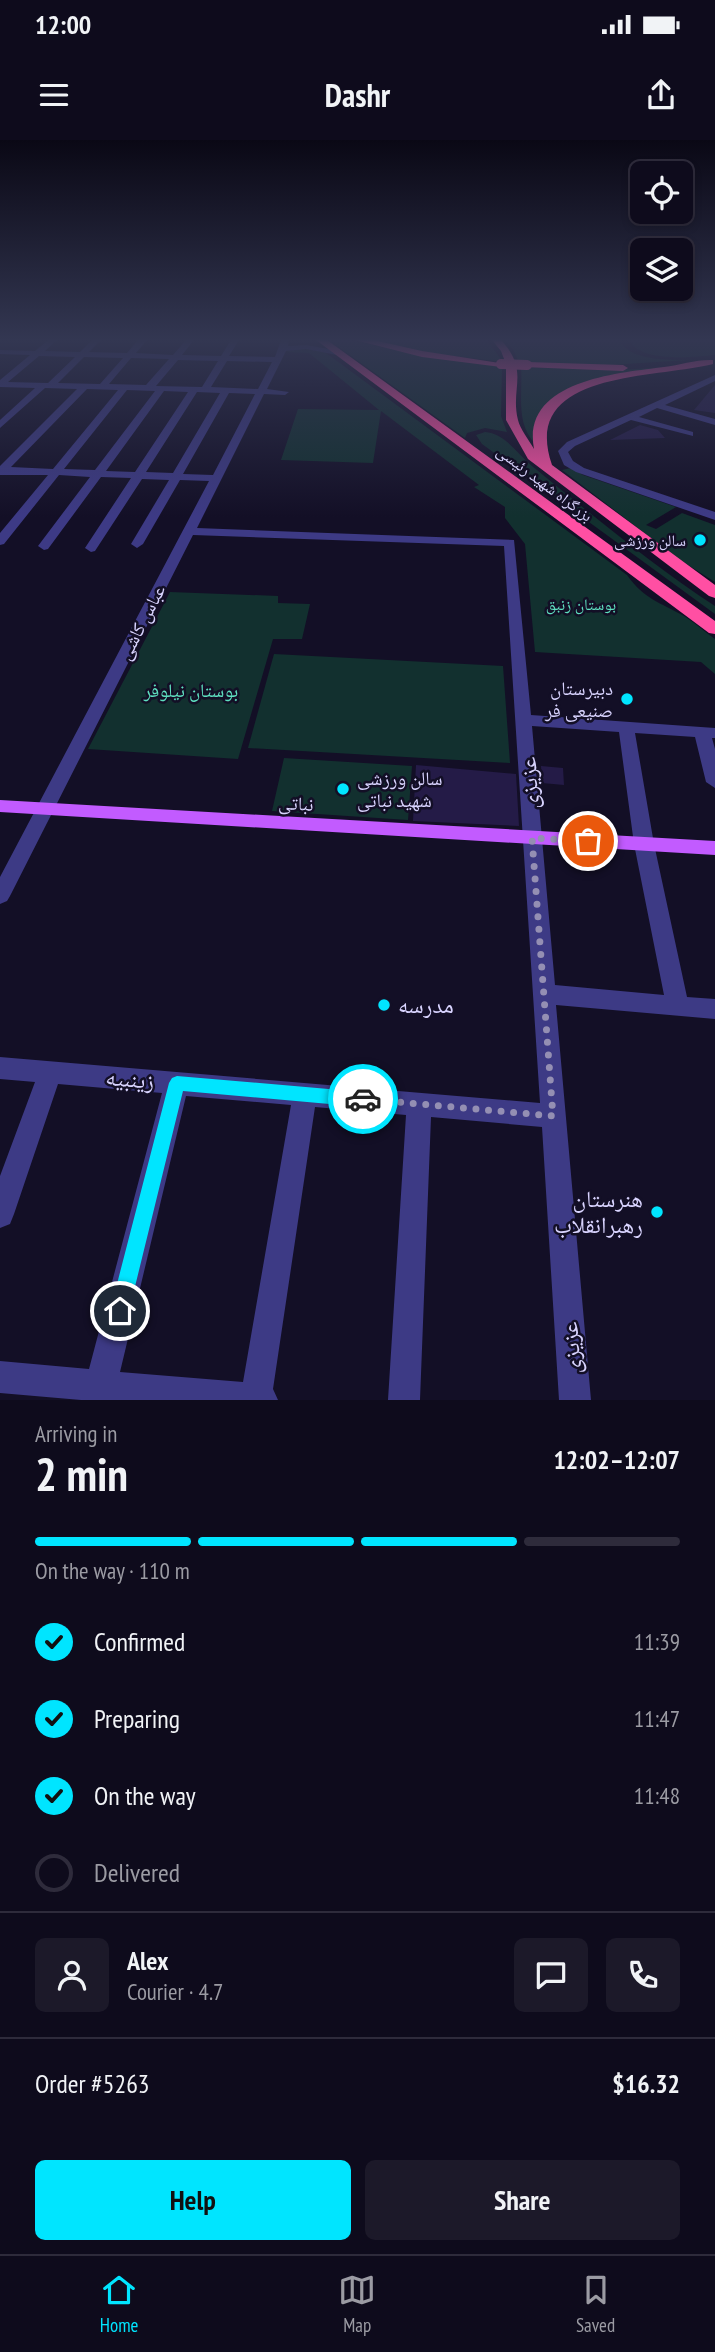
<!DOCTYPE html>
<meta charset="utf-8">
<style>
:root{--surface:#0e0b1c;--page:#1c1929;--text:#f1f3f6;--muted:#9b9ba3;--line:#2e2b3b;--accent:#00e5ff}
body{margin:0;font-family:"PT Sans Narrow","Noto Naskh Arabic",sans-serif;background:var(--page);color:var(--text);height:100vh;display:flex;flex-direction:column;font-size:26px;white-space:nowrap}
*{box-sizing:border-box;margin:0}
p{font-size:23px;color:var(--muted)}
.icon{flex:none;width:38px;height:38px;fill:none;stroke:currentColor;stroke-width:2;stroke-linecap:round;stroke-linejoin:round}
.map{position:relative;height:1260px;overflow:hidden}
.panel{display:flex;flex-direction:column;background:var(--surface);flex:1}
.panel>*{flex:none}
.fabs{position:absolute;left:630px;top:21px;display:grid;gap:14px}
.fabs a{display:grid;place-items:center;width:63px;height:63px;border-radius:10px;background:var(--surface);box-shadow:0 4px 10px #0003,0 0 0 2px var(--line);font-size:35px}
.pin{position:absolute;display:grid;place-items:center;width:60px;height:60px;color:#fff;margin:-30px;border:4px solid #fff;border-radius:50%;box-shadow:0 2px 7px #0007}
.courier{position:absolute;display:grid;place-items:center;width:70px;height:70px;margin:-35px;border:5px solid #00e5ff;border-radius:50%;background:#fff;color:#222;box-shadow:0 2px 9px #0007}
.summary em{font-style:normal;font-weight:800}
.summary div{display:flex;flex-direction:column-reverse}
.summary{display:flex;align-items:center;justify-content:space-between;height:119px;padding:0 35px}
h1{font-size:46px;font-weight:800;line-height:52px}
.bar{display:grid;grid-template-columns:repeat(4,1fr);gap:10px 7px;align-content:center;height:84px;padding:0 35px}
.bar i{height:9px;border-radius:5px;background:var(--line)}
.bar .current{background:var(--accent)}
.bar p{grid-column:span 4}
.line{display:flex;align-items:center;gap:18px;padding:0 35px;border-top:2px solid var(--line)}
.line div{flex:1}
.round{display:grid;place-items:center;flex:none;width:74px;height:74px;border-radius:10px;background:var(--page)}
ol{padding:0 35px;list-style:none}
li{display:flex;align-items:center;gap:21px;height:77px}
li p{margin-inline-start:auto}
li .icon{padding:7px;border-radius:50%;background:var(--accent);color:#111;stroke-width:4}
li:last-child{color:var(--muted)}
li i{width:38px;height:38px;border:4px solid var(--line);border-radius:50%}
.cta{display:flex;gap:14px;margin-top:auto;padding:14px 35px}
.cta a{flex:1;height:80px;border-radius:10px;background:var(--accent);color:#111;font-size:28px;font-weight:800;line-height:80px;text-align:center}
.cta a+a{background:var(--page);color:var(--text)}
.status{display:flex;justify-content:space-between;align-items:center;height:49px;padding:0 35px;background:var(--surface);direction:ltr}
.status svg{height:19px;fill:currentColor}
header{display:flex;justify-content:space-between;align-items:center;height:91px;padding:0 35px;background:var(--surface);font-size:32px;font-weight:800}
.tabs{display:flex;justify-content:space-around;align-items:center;height:98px;border-top:2px solid var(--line);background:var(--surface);font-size:19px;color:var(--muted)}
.tabs a{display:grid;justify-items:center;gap:4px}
.tabs .current{color:var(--accent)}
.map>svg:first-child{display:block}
</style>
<div class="status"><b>12:00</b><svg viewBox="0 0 49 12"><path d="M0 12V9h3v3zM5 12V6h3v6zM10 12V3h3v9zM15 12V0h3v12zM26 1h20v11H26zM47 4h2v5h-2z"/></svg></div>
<header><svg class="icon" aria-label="menu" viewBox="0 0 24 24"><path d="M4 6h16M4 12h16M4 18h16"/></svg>Dashr<svg class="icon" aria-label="share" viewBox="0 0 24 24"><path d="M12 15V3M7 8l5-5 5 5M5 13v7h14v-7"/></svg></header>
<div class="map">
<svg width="715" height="1260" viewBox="0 0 715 1260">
<rect width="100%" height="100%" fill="#130f26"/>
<path fill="#12302f" d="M329,200H348L427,217L502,226L501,276L507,292L485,288L467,293L465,298Z
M371,200H487L503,222L437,214Z
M504,200H620C628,221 670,220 689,220L609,225L519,223L513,209Z
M630,200H715V215C694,217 639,223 630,200Z
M303,208L324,212L333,218L627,435C644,459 659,462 684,476C695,483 705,492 715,499V534L701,522L535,512L525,404L505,378V367L474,347L479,345L381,271L373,323L281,320L298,269L379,270L309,213L285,212Z
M695,225L633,232L574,248L534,291L535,304C515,282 523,254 521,227L620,230Z
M485,292C505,293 517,314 532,326C591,374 651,424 715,466V474L482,304L476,295Z
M571,328L583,335L676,367L646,385L656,389L682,373L715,385V442L677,418L562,330Z
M170,452L278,456V463L310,464L302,499H273L238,619L88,609Z
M274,514L503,526L510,623L248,608Z
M284,618L412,626L408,680L272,671Z"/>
<path fill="#241b47" d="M715,245V273L694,270Z
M640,285L658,290L665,298L610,300Z
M416,625L516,634L519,686L413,681Z
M541,626L563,628L564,645L542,643Z"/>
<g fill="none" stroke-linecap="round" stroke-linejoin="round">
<path fill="#3d3a85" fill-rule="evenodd" d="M48,200H57L45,211L80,212L92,200H101L89,212L127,213L138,200H147L136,213L173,215L186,200H194L182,215L221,216L231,200H239L229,216L275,217L281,200H289L288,206L306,205L340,211L337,215L306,209L286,211L267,249L289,252L285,255L264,254L197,388L514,400L531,575L715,588V598H712L715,609V648L706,642L695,597L635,593L654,704L687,857L715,859V879L556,865L591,1260H559L542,987L431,977L420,1260H388L406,975L315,967L273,1249L278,1260H81L0,1253V1221L89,1229L162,953L58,944L14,1074L10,1084L0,1088V1036L35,942L0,939V917L540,963L504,406L193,395L10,756L7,761L0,764V737L209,341L180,340L143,404L137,408L131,404L169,340L142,339L95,411L91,412L85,408L131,338L101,337L48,409L44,410L38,406L90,337L59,335L4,404L0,405V393L48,335H0V326L77,249L45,248L0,288V280L35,248L0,247V240L30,215L0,214V210L35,211ZM39,216L75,217L48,243L8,242ZM84,217L123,218L100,244L58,243ZM131,218L169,219L146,245L109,244ZM178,220L218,221L202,247L156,246ZM227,221L272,222L258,249L211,247ZM87,249L118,250L53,329L11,327ZM127,250L155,251L95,330L64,329ZM164,251L188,252L135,332L106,331ZM197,252L220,253L173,333L146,332ZM229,253L255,254L213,335L183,334ZM532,586L619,592L634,704L664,855L555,845ZM186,956L291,965L243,1242L120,1232Z
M715,235V241L665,265L715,279V285L657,268L639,277L693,292V296L631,280L575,306L568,312L573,321L584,328L715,372V380L576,332L564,325L558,311L567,302Z"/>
<path fill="#c25bff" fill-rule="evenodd" d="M0,660L715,701V715L0,672Z"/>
<path fill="#ff4fa3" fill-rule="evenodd" d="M316,200H327L715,481V494L709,493Z
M355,200H373L422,211L506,224L501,211L492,200H501C530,231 510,248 518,280C520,289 529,300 534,309C521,240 619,233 664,227C680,225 698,219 713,220V224C655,239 519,230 552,325L715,445V458L709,456L528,319L506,280V224L501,227L422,217Z
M527,222L623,225L628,228L623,231L523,227L522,225Z"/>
<path stroke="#ff4fa3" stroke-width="10" d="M501,224L527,225"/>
</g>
<linearGradient id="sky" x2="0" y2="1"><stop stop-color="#0a0815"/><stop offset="0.53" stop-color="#333752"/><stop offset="1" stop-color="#333752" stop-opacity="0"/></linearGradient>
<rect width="715" height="377" fill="url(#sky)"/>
<path fill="#00e5ff" d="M177,936L363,952L369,954L371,959L369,965L363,967L183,951L129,1171L127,1177L120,1180L113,1177L110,1171L169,943L172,938Z"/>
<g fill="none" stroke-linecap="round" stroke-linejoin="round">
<path stroke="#948fb3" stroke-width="7" stroke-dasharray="0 12.6" d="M363,959L553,976L532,698L588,701"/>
</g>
<g fill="#00e5ff" stroke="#130f26" stroke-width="2.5">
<circle cx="700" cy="400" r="7"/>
<circle cx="627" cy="559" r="7"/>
<circle cx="343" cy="649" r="7"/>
<circle cx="384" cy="865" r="7"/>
<circle cx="657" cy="1072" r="7"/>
</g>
<g text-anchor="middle" stroke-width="5" stroke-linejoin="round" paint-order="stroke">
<g font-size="16" fill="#d9d4ff" stroke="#130f26">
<text transform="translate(545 343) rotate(37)" y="6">بزرگراه شهید رئیسی</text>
</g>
<g font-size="16" fill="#d9d4ff" stroke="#130f26" text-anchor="end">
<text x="686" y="406">سالن ورزشی</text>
</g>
<g font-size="16" fill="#5fe0c0" stroke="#130f26">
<text x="581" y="470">بوستان زنبق</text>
</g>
<g font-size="19" fill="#d9d4ff" stroke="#130f26">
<text transform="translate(141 482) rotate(-63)" y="7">عباس کاشی</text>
<text transform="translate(296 663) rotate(3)" y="7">نباتی</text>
</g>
<g font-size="19" fill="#d9d4ff" stroke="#130f26" text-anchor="end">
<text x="613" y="555">دبیرستان<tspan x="613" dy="22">صنیعی فر</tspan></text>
<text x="357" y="645" text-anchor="start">سالن ورزشی<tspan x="357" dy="22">شهید نباتی</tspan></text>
</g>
<g font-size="19" fill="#5fe0c0" stroke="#130f26">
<text x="191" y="557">بوستان نیلوفر</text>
</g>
<g font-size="23" fill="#d9d4ff" stroke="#130f26">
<text transform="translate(529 643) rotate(-93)" y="8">عزیزی</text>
<text transform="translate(130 939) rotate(5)" y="8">زینبیه</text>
<text transform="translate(571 1208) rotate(-94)" y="8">عزیزی</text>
</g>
<g font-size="23" fill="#d9d4ff" stroke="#130f26" text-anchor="start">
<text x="398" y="873">مدرسه</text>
<text x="643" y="1067" text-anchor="end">هنرستان<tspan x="643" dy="26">رهبرانقلاب</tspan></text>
</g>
</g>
</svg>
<div class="fabs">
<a><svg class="icon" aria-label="locate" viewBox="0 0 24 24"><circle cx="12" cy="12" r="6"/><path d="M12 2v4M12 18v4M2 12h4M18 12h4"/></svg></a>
<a><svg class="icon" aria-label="layers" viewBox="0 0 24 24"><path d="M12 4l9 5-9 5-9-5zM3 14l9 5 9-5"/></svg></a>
</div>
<div class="pin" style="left:588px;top:701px;background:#ea580c"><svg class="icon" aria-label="bag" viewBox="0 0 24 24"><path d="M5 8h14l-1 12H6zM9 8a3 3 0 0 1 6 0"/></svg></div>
<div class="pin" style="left:120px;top:1171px;background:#1f2937"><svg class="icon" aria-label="home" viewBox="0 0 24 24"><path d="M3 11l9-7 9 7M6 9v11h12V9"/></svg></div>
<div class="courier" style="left:363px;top:959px"><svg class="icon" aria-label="car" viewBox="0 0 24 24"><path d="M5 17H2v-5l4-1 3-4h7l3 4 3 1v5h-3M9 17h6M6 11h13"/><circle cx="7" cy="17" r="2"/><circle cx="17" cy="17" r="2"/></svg></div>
</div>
<section class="panel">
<div class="summary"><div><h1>2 min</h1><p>Arriving in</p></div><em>12:02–12:07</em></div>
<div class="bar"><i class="current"></i><i class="current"></i><i class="current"></i><i></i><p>On the way · 110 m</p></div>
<ol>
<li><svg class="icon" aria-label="check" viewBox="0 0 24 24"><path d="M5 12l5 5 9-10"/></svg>Confirmed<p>11:39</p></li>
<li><svg class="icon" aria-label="check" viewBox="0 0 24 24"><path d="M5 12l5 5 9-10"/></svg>Preparing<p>11:47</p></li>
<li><svg class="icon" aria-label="check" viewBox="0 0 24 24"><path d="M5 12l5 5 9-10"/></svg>On the way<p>11:48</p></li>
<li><i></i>Delivered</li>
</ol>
<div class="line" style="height:126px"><a class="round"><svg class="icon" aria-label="person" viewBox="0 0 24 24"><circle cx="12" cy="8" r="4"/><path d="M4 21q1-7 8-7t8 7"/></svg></a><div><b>Alex</b><p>Courier · 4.7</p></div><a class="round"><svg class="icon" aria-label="chat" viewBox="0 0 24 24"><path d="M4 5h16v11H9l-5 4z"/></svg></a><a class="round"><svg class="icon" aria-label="phone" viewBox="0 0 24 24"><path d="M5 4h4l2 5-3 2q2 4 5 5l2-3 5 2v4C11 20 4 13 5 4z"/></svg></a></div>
<div class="line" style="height:91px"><div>Order #5263</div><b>$16.32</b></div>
<div class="cta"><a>Help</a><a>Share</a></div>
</section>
<nav class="tabs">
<a class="current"><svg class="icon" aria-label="home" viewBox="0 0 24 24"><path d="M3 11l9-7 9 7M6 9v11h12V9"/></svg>Home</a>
<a><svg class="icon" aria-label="map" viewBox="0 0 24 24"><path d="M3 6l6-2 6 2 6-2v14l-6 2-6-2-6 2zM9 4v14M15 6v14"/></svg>Map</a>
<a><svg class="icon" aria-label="saved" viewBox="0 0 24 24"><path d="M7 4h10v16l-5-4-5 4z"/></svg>Saved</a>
</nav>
